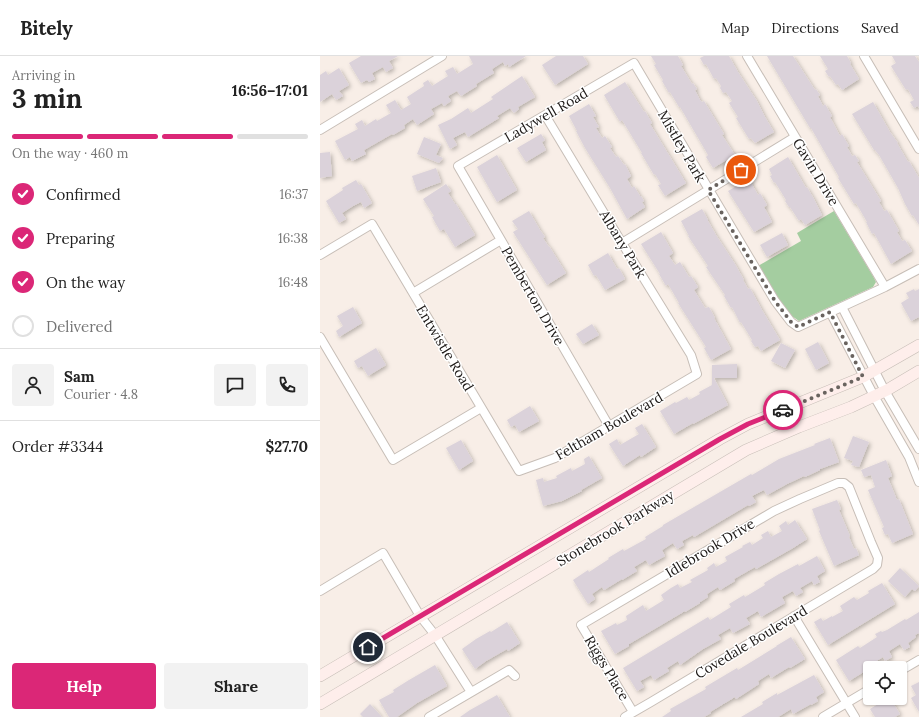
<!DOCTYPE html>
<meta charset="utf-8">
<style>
:root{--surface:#fff;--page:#f2f2f2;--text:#222;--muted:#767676;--line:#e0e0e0;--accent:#db2777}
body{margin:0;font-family:Lora,serif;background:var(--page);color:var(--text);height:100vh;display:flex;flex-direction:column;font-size:15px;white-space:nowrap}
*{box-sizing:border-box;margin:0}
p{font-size:13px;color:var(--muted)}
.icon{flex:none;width:22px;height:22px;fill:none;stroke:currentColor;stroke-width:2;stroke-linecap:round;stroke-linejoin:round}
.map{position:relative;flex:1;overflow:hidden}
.panel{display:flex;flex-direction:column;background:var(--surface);width:320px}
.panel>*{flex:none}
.fabs{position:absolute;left:543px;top:605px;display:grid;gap:8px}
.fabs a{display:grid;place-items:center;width:44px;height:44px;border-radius:4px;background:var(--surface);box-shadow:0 1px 3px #0004;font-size:20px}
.pin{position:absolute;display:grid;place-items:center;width:34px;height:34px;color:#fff;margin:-17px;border:2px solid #fff;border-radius:50%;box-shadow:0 1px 4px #0007}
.courier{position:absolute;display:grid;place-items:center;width:40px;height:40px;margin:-20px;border:3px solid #db2777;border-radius:50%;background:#fff;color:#222;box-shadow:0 1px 5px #0007}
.headline em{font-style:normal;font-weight:700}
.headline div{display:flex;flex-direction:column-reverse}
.headline{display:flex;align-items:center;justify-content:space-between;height:68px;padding:0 12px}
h1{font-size:26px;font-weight:700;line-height:30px}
.bar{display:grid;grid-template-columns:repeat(4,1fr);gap:6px 4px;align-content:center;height:48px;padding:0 12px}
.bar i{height:5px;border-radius:3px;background:var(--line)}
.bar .selected{background:var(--accent)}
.bar p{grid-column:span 4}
.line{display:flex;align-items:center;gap:10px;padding:0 12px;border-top:1px solid var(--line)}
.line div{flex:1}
.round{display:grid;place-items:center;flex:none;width:42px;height:42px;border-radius:4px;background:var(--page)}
ol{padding:0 12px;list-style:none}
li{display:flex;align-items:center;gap:12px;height:44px}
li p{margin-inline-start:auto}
li .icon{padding:4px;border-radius:50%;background:var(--accent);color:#fff;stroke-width:4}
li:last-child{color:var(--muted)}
li i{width:22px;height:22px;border:2px solid var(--line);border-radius:50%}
.cta{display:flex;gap:8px;margin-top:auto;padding:8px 12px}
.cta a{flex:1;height:46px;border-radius:4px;background:var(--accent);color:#fff;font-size:16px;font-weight:700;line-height:46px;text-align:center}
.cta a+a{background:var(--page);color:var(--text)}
header{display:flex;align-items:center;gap:24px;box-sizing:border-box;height:56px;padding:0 20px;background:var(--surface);border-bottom:1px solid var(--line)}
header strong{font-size:19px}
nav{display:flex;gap:22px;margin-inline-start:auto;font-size:14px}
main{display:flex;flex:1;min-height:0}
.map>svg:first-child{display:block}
</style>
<header>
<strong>Bitely</strong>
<nav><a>Map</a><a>Directions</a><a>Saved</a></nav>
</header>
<main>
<section class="panel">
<div class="headline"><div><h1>3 min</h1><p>Arriving in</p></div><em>16:56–17:01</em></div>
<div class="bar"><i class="selected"></i><i class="selected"></i><i class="selected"></i><i></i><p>On the way · 460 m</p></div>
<ol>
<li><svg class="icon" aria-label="check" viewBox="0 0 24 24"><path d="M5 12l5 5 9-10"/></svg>Confirmed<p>16:37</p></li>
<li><svg class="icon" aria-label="check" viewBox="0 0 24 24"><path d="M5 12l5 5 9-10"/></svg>Preparing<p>16:38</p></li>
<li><svg class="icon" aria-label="check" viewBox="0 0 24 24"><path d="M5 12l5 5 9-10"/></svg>On the way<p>16:48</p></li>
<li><i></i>Delivered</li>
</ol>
<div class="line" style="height:72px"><a class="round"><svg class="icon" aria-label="person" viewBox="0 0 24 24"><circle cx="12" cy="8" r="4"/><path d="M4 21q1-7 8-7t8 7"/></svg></a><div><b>Sam</b><p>Courier · 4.8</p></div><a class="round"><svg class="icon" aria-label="chat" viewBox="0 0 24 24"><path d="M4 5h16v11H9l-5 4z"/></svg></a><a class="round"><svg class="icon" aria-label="phone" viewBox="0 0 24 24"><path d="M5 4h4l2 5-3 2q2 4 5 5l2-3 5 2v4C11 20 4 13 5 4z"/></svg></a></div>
<div class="line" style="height:52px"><div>Order #3344</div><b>$27.70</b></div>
<div class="cta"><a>Help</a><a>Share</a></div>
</section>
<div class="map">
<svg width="599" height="661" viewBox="0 0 599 661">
<defs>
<filter id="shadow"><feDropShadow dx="2" dy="2" stdDeviation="2" flood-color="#0004"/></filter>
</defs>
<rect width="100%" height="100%" fill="#f8eee7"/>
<path fill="#a4cda0" d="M514,155L553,220L556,226L553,231L479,265L469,258L456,240L438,210L481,185L477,177Z"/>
<path fill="#dbd2da" filter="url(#shadow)" d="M41,0H78L69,5L73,12L66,16L63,11L52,17L55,23L49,26L47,24L41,27L29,7Z
M149,0H206L189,11L188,8L185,10L183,6L172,13L174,17L156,28L157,30L141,40L137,35L128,40L131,45L124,50L122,47L111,53L114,58L97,69L93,63L84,69L85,72L73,79L72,78L44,94L46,98L32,105L30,101L25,104L15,85L38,73L35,68L42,64L45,70L56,63L57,65L71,57L66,49L75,44L81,54L91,48L87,41L104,30L103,27L108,24L112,30L128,20L125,15L133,11L137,18L153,8Z
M236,0H263L268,8L235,29L222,9Z
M331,0H358L363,9L361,10L372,28L373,27L377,33L375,34L380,44L382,46L384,45L404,78L402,79L415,99L393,112L386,101L388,99L360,51H359L350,36L349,37L342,25L343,24L334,9L336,8Z
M384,0H409L418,16L437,45L445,61L454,76L435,87L431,82L429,83L416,62L418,61L409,47L412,45L406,36L403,37L400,32L401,30L396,22L394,23L386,8L384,9L380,2Z
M447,0H473L495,34L496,33L500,39L498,40L503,50L505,48L512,60L510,61L520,80L522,78L529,90L527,91L532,100L535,99L539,105L537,106L561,145L559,146L564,155L567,154L579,175L577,176L582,185L585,184L592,195L571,208L554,177L552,178L546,166H547L536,147L534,148L518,122L519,121L491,72H490Z
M500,0H527L531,7L530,8L539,23L522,34L518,28L516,29L510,20L509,21L505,15L508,13Z
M572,0H595L599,6V52L598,50L594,52L590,46L594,44L588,33L586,34L571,10L576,7Z
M19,12L29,29L19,35L23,40L16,44L12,38L0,46V19L6,15L8,19Z
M202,20L215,41L198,51L199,53L194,57L190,52L177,60L179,62L148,81L145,76L133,82L137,89L130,93L118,69L131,63L148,52L151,57L173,43L171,41Z
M305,26L324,56L325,55L332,67L330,68L366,127L345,140L338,129L341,128L335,118L334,119L321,97H322L302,64L300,66L284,39Z
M553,46L570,76L578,87H577L588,106L589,105L599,122V169L593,159L592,160L585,148L578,132L559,99L555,94H554L532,58Z
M269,48L276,60L273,61L279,71L276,72L282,82L285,80L292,91L290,92L296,101L298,100L304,109L305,108L311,120L307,123L312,132L314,130L320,140H321L324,145L322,146L325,151L307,163L290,132L265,92L256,75H257L249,60Z
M221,78L225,84L222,86L226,94L206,106L197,92Z
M104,81L121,88L116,99L123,102L119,107L97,98Z
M10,96L12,120L0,122V97Z
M177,99L197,134L177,146L157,111Z
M468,101L486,132L487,131L494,143L502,159L485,169L481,163L479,165L470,151H469L465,145L466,144L455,126L454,127L450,120L452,119L449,113Z
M116,112L121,126L97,135L92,120Z
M429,123L438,139L440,137L447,149L444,151L452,166L434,176L408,135Z
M36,124L39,129L41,128L52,147L44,152L41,146L33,150L22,157L26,163L19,167L6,145L23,134L22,132Z
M126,128L131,135L128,137L135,148H136L155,179L135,191L124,173L120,175L112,161L114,160L103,143Z
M382,153L388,164V165L396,179L415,208L424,224H423L428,233L430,232L442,254L460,284L441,295L438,290L435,291L431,285L432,284L421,266L420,267L412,251L411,252L404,240L405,239L386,211L388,210L368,180H369L361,165Z
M209,155L220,174L225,181L223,182L229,191V190L246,217L227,229L193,176L198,173L192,165Z
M341,176L353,197L349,200L355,209L360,206L369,221L371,220L378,231L374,234L385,252L389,251L395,262H394L411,293L391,304L384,292L386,291L358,247H359L348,228L346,230L339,218H340L321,188Z
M462,177L468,189L447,201L440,189Z
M288,197L297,213L299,212L305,223L285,234L276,219L274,220L268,209Z
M594,233L595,235L599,233V261L591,265L581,247L589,242L586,237Z
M33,251L42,267L19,281L16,275L23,270L17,260Z
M272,268L279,279L263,288L256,278Z
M498,286L509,307L496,314L485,293Z
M461,287L475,294L465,312L451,305Z
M56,292L66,309L48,320L42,310L38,312L34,305Z
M417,308V322H394L408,349L373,368V367L354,378L340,355L355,346L356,347L367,341L369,344L380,338L379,336L392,329V309Z
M210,350L219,365L199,376L195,369L191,371L187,364Z
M322,368L336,391L321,401L320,399L303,410L289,388L297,383L300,389L319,378L315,372Z
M533,380L549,386L539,411L531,409L533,405L524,402Z
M510,382L519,406L500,413V414L485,421L484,420L467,428L447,439L444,434L432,440L436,446L429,450L428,449L374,481L373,479L362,485L364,489L357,493L353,487L342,494L345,500L329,509L326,504L314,511L317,515L302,524V523L284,534L282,531L272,538L275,543L268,548L253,524L268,514L269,516L289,503L288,502L303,493L304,495L326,483L325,481L343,470V469L412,429L431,418L432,419L459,403L495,389L494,388Z
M141,384L153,405L139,414L126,392Z
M269,400L282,422L261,434L262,435L242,445L223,450L216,424L223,422L224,426L237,422L236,420L251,412L252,415L265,408L264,403Z
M566,404L572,420L568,422L577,444L579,443L593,478L572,487L568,478L565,479L562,472L564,471L548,434L555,431L551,419L544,421L541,414Z
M517,444L521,453L519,454L530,480L529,481L534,493L536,492L539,499L514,510L499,475L500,474L492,453Z
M475,464L487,483L473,492L436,513L435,511L414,523L415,525L400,534L398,531L387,538L388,541L380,546V547L365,556V555L309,588V590L295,598L281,575L296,567L297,569L307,564L306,560L323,549L326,555L344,544L341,539L351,532L358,528L360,532L372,526L370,524L388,514L387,512L394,507L396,511L407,505L405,501L423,491L422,490L430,486L432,489L443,482L441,479L448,475L451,481L462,475L459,470L466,465L468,469Z
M497,500L505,515L497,520L500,526L494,529L492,525L480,532L483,536L476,540L473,535L462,541L465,547L441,561L438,555L426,562L430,568L413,577L410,572L398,579L401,583L383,593L360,609L358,605L347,612L349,615L334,624L331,619L320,625L324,631L317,635L303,612L388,561L390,564L411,551L409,548L424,539L425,541L445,529L444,527L459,518L478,508L479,510Z
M580,512L599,530L595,535L592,533L585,541L568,525Z
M562,527L575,548L508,589L494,566L501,562L503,565L512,560V561L523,555L520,550L534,541L537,544L549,537L548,535Z
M599,556V577L595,579L596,581L588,587L590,591L584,594L580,588L569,595L572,601L565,605L563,601L552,608L554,611L550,612V614L548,616L547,614L529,625L516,604L538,590L540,592L557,581L555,578L561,575L562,576L567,574L585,563L586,564Z
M187,566L200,587L188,595L187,593L166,605L155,613L142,593L156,583L170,575L171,576Z
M471,581L485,603L470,612L469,611L451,622L449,618L438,625L439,628L416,643L415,641L390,656L391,657L384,661H342L351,655L350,653L386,633L385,631L417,612L418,614L457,590H456Z
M115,609L127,630L97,647L77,661H69L59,644L74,636L73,634L89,624Z
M494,619L504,636L496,641L498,645L491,649V648L473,658L471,653L458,661H421L443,648L442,646L457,637V639Z
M599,626V656L591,642L596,639L591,630Z
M177,639L190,661H140L150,654Z
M568,642H570L580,658L575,661H555L550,653Z
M50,648L62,661H43L40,658Z"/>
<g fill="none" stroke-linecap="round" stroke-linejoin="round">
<g stroke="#c7beb7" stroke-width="10">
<path id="minor" d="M427,0L565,231
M544,0L599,93
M0,74L122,0
M302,187L475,81
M0,199L52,168L199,415L235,402L377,318L371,299L302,187L225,59
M93,237L181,184
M522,251L565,335L599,393
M510,256L554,340L589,401L599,426
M0,281L73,404L161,352
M289,370L138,110L314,7L455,245L471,266L478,271L565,231L599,213
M0,535L63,497L100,560L115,579L151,636
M474,560L535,661
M580,615L599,604
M109,661L189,614L195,620
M305,661L331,646L553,513L557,509L558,502L551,486L529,431L524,427H518L480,443L454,455L261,569L313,656
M503,661L550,633"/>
</g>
<g stroke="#c7beb7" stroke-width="12">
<path id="secondary" d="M0,620L400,383L428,368L543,321L599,289
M0,648L426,394L479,371L531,351L567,334L599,315"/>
</g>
<use href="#minor" stroke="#fff" stroke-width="8"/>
<use href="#secondary" stroke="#feeeeb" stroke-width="11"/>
</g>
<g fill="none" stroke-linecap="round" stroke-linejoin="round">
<path stroke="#69635f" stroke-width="4" stroke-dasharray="0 7.2" d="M421,114L388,134L455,245L471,266L478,271L510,256L543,321L463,354"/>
<path stroke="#db2777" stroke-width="5" d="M48,591L400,383L428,368L463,354"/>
</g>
<g text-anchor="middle" stroke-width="3" stroke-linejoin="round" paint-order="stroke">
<g font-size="14" fill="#1c1816" stroke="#fff">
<text transform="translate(226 59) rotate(-30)" y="5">Ladywell Road</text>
<text transform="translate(362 90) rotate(60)" y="5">Mistley Park</text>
<text transform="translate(496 116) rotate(59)" y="5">Gavin Drive</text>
<text transform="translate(303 188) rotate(59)" y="5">Albany Park</text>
<text transform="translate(213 240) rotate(60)" y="5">Pemberton Drive</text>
<text transform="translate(125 292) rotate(59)" y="5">Entwistle Road</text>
<text transform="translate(289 370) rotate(-30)" y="5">Feltham Boulevard</text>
<text transform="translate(295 472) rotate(-31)" y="5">Stonebrook Parkway</text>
<text transform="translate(390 492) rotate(-31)" y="5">Idlebrook Drive</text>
<text transform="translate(431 586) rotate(-31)" y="5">Covedale Boulevard</text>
<text transform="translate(287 612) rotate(59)" y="5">Riggs Place</text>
</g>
</g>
</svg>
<div class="fabs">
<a><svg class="icon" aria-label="locate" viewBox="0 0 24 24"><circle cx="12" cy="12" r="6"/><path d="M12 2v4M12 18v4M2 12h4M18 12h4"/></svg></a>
</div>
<div class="pin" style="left:421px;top:114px;background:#ea580c"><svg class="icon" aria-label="bag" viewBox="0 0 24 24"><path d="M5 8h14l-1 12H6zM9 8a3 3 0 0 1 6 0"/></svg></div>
<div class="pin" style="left:48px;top:591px;background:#1f2937"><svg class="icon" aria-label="home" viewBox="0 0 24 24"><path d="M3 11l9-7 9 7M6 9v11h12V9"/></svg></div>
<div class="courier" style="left:463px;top:354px"><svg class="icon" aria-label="car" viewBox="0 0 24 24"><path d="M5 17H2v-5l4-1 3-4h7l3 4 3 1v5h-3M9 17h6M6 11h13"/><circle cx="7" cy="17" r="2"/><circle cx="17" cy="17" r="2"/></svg></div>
</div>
</main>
